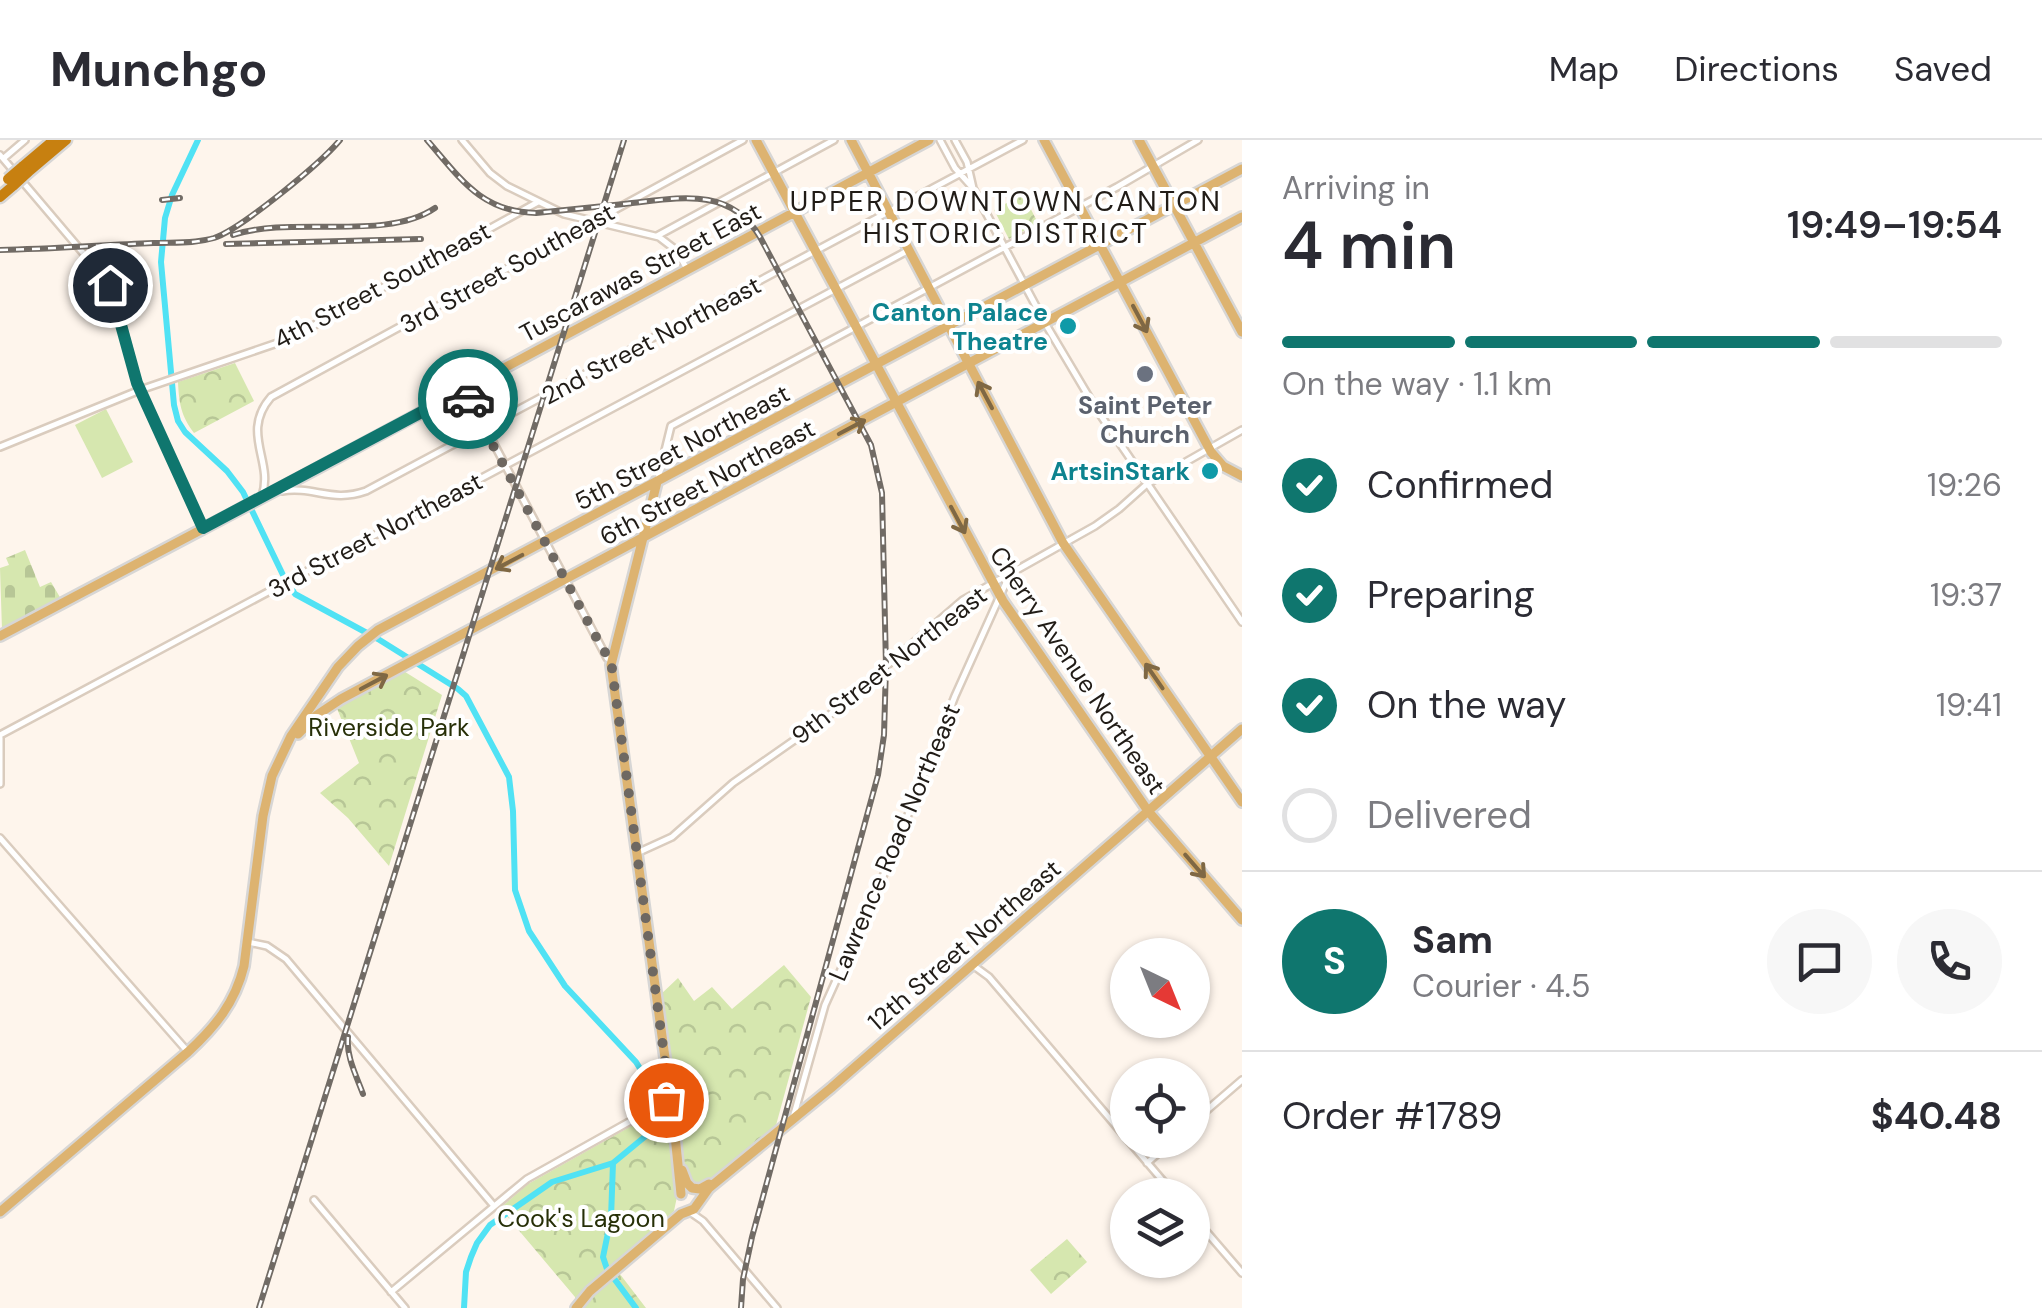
<!DOCTYPE html>
<meta charset="utf-8">
<style>
:root{--surface:#fff;--page:#f7f7f7;--text:#2b2b33;--muted:#7c7c81;--line:#e1e1e2;--accent:#0f766e}
body{margin:0;font-family:"DM Sans",sans-serif;background:var(--page);color:var(--text);height:100vh;display:flex;flex-direction:column;font-size:38px;white-space:nowrap}
*{box-sizing:border-box;margin:0}
p{font-size:32px;color:var(--muted)}
.icon{flex:none;width:55px;height:55px;fill:none;stroke:currentColor;stroke-width:2;stroke-linecap:round;stroke-linejoin:round}
.map{position:relative;flex:1;overflow:hidden}
.panel{display:flex;flex-direction:column;background:var(--surface);width:800px}
.panel>*{flex:none}
.needle{width:65px;rotate:137deg}
.tools{position:absolute;left:1110px;top:798px;display:grid;gap:20px}
.tools a{display:grid;place-items:center;width:100px;height:100px;border-radius:50%;background:var(--surface);box-shadow:0 2px 8px #0004;font-size:50px}
.pin{position:absolute;display:grid;place-items:center;width:85px;height:85px;color:#fff;margin:-42px;border:5px solid #fff;border-radius:50%;box-shadow:0 2px 10px #0007}
.courier{position:absolute;display:grid;place-items:center;width:100px;height:100px;margin:-50px;border:8px solid #0f766e;border-radius:50%;background:#fff;color:#222;box-shadow:0 2px 12px #0007}
.headline em{font-style:normal;font-weight:600}
.headline div{display:flex;flex-direction:column-reverse}
.headline{display:flex;align-items:center;justify-content:space-between;height:170px;padding:0 40px}
h1{font-size:65px;font-weight:600;line-height:75px}
.bar{display:grid;grid-template-columns:repeat(4,1fr);gap:15px 10px;align-content:center;height:120px;padding:0 40px}
.bar i{height:12px;border-radius:8px;background:var(--line)}
.bar .selected{background:var(--accent)}
.bar p{grid-column:span 4}
.line{display:flex;align-items:center;gap:25px;padding:0 40px;border-top:2px solid var(--line)}
.line div{flex:1}
.round{display:grid;place-items:center;flex:none;width:105px;height:105px;border-radius:52px;background:var(--page)}
ol{padding:0 40px;list-style:none}
li{display:flex;align-items:center;gap:30px;height:110px}
li p{margin-inline-start:auto}
li .icon{padding:10px;border-radius:50%;background:var(--accent);color:#fff;stroke-width:4}
li:last-child{color:var(--muted)}
li i{width:55px;height:55px;border:5px solid var(--line);border-radius:50%}
header{display:flex;align-items:center;gap:60px;box-sizing:border-box;height:140px;padding:0 50px;background:var(--surface);border-bottom:2px solid var(--line)}
header strong{font-size:48px}
nav{display:flex;gap:55px;margin-inline-start:auto;font-size:35px}
main{display:flex;flex:1;min-height:0}
.map>svg:first-child{display:block}
</style>
<header>
<strong>Munchgo</strong>
<nav><a>Map</a><a>Directions</a><a>Saved</a></nav>
</header>
<main>
<div class="map">
<svg width="1242" height="1168" viewBox="0 0 1242 1168">
<defs>
<pattern id="cemetery-stones" width="16" height="16" patternUnits="userSpaceOnUse" patternTransform="scale(2.5)"><rect width="16" height="16" fill="#d6e7af"/><path d="M2 7V4a2 2 0 0 1 4 0v3zM10 15v-3a2 2 0 0 1 4 0v3z" fill="#b7c696"/></pattern>
<pattern id="park-crowns" width="20" height="18" patternUnits="userSpaceOnUse" patternTransform="scale(2.5)"><rect width="20" height="18" fill="#d6e7af"/><path d="M2 6a3 3 0 1 1 6 0M12 15a3 3 0 1 1 6 0" fill="none" stroke="#b7c696"/></pattern>
</defs>
<rect width="100%" height="100%" fill="#fef5ec"/>
<path fill="#d6e7af" d="M106,269L133,322L102,338L75,285Z"/>
<path fill="url(#cemetery-stones)" d="M25,410L40,447L51,442L61,459L2,490L0,428L9,425L6,418Z"/>
<path fill="url(#park-crowns)" d="M1023,54L1038,83L1009,99L994,70Z
M235,223L254,261L194,293C181,276 179,263 178,242Z
M402,530L442,555L389,726L348,678L320,653L359,623L336,566Z
M784,825L811,857L775,989L714,1037L695,1045L690,1041L682,1015L659,856L678,838L694,861L712,847L732,869Z
M665,967L678,1052L674,1071L613,1125L646,1168H575V1157L500,1068L528,1044Z
M1067,1099L1087,1122L1051,1154L1030,1130Z"/>
<g fill="none" stroke-linecap="round" stroke-linejoin="round">
<path stroke="#50e2f4" stroke-width="6" d="M198,0L172,55L165,78L161,122L174,265L178,281L185,292L227,331L243,352L283,435L295,454L378,499L458,549L466,556L509,637L513,671L515,750L529,791L565,846L636,922L654,951L659,976L653,990L613,1023L552,1042L490,1085L477,1103L471,1117L466,1132L464,1168
M613,1023L611,1078L603,1117L607,1129L636,1168"/>
<g stroke="#daccbe" stroke-width="10">
<path id="minor" d="M462,0L490,33L507,46L564,74L659,97L676,110L687,129
M940,0L955,28L972,47
M955,0L967,22L973,48L984,69L1045,183L1095,267L1242,482
M0,15L112,147L137,243L203,388
M4,18L25,0
M657,96L834,0
M465,249L607,518L611,521
M0,307L140,250L289,199L538,62
M658,339L671,286L1117,47L1198,0
M282,351C314,346 332,363 366,351L1023,0
M262,356C274,321 240,293 271,257L743,0
M0,595L909,110
M0,598V644
M0,698L188,912
M637,713L672,697L733,643L826,578L963,460L1095,386L1119,369L1147,344L1242,290
M248,802L267,806L286,819L494,1066
M974,826L989,837L1128,1000
M793,978L825,865L889,723L955,556L1009,436
M1192,983L1242,940
M1128,1000L1175,1055
M1147,1023L1173,1000
M314,1060L405,1168
M690,1072L703,1081L777,1168
M1192,1075L1242,1133
M391,1152L527,1039L670,959"/>
</g>
<g stroke="#d7d6d5" stroke-width="14">
<path id="major" d="M756,0L1003,461L1148,671L1242,780
M851,0L1063,403L1242,662
M1044,0L1211,312L1223,326L1242,336
M1139,0L1242,192
M657,342L611,525L673,976L681,1054
M0,496L318,328L929,0
M298,594L317,575L341,559L1242,77
M682,1030L687,1043L692,1048L700,1049L709,1044
M0,1072L188,912C215,887 235,863 244,826L263,676L272,636L291,596L338,527L358,506L378,490L1242,29
M576,1168L590,1151L681,1074L694,1069L709,1048L831,948L1242,589"/>
</g>
<g stroke="#d7d6d5" stroke-width="15">
<path id="highway" d="M22,27L54,0
M27,33L66,0
M0,57L14,45"/>
</g>
<use href="#minor" stroke="#fff" stroke-width="5"/>
<use href="#major" stroke="#ddb370" stroke-width="9"/>
<use href="#highway" stroke="#c78010" stroke-width="10"/>
<g stroke="#716b65" stroke-width="6">
<path id="rail" d="M427,0C460,38 481,72 536,73C566,70 595,67 624,64C674,59 729,44 760,97L871,305L882,353L886,526L884,595L878,635L752,1097L743,1139L741,1168
M162,60L180,58
M233,95C293,75 385,102 435,68
M226,104L421,99
M0,110C51,109 102,105 153,103C173,102 194,104 214,98C241,89 321,23 340,0
M348,897C346,916 356,935 363,954
M259,1168L624,0"/>
</g>
<use href="#rail" stroke="#fff" stroke-width="2.5" stroke-dasharray="8" stroke-linecap="butt"/>
<g stroke="#d7d6d5" stroke-width="15" stroke-linecap="butt">
<path id="highway-bridge" d="M8,39L22,27
M14,45L27,33"/>
</g>
<use href="#highway-bridge" stroke="#c78010" stroke-width="10"/>
</g>
<defs><path id="oneway-shaft" d="M-6 0H5M1.5-3L5.5 0L1.5 3" fill="none" stroke-width="1.6" stroke-linecap="round" stroke-linejoin="round" transform="scale(2.5)"/></defs>
<g stroke="#7f6844">
<use href="#oneway-shaft" transform="translate(1140 179) rotate(62)"/>
<use href="#oneway-shaft" transform="translate(985 255) rotate(-118)"/>
<use href="#oneway-shaft" transform="translate(852 287) rotate(-28)"/>
<use href="#oneway-shaft" transform="translate(958 380) rotate(62)"/>
<use href="#oneway-shaft" transform="translate(509 422) rotate(152)"/>
<use href="#oneway-shaft" transform="translate(1154 536) rotate(-125)"/>
<use href="#oneway-shaft" transform="translate(374 542) rotate(-28)"/>
<use href="#oneway-shaft" transform="translate(1195 726) rotate(49)"/>
</g>
<g fill="none" stroke-linecap="round" stroke-linejoin="round">
<path stroke="#6e6862" stroke-width="10" stroke-dasharray="0 18" d="M468,259L602,508L611,521L670,959L666,960"/>
<path stroke="#0f766e" stroke-width="12" d="M110,145L137,243L203,388L465,249L468,259"/>
</g>
<g fill="#0f9aa8" stroke="#fff" stroke-width="4">
<circle cx="1068" cy="186" r="10"/>
<circle cx="1210" cy="331" r="10"/>
</g>
<circle fill="#6b7280" stroke="#fff" stroke-width="4" cx="1145" cy="234" r="10"/>
<g text-anchor="middle" stroke-width="8" stroke-linejoin="round" paint-order="stroke">
<g font-size="25" fill="#211c17" stroke="#fff">
<text transform="translate(507 128) rotate(-29)" y="9">3rd Street Southeast</text>
<text transform="translate(640 132) rotate(-28)" y="9">Tuscarawas Street East</text>
<text transform="translate(382 145) rotate(-28)" y="9">4th Street Southeast</text>
<text transform="translate(651 200) rotate(-28)" y="9">2nd Street Northeast</text>
<text transform="translate(682 307) rotate(-28)" y="9">5th Street Northeast</text>
<text transform="translate(707 342) rotate(-28)" y="9">6th Street Northeast</text>
<text transform="translate(375 395) rotate(-28)" y="9">3rd Street Northeast</text>
<text transform="translate(889 525) rotate(-38)" y="9">9th Street Northeast</text>
<text transform="translate(1078 530) rotate(56)" y="9">Cherry Avenue Northeast</text>
<text transform="translate(894 702) rotate(-67)" y="9">Lawrence Road Northeast</text>
<text transform="translate(964 805) rotate(-41)" y="9">12th Street Northeast</text>
</g>
<g font-size="25" font-weight="bold" fill="#0d838f" stroke="#fff" text-anchor="end">
<text x="1048" y="181">Canton Palace<tspan x="1048" dy="29">Theatre</tspan></text>
<text x="1190" y="340">ArtsinStark</text>
</g>
<g font-size="25" font-weight="bold" fill="#5b616d" stroke="#fff">
<text x="1145" y="274">Saint Peter<tspan x="1145" dy="29">Church</tspan></text>
</g>
<g font-size="25" fill="#273008" stroke="#fff">
<text x="389" y="596">Riverside Park</text>
<text x="581" y="1087">Cook's Lagoon</text>
</g>
<g font-size="28" letter-spacing="2.5" fill="#211c17" stroke="#fff">
<text x="1006" y="71">UPPER DOWNTOWN CANTON<tspan x="1006" dy="32">HISTORIC DISTRICT</tspan></text>
</g>
</g>
</svg>
<div class="tools">
<a><svg class="needle" viewBox="-14 -14 28 28"><path d="M0-13l5 13h-10z" fill="#e53935"/><path d="M0 13l5-13h-10z" fill="#7c7c81"/></svg></a>
<a><svg class="icon" aria-label="locate" viewBox="0 0 24 24"><circle cx="12" cy="12" r="6"/><path d="M12 2v4M12 18v4M2 12h4M18 12h4"/></svg></a>
<a><svg class="icon" aria-label="layers" viewBox="0 0 24 24"><path d="M12 4l9 5-9 5-9-5zM3 14l9 5 9-5"/></svg></a>
</div>
<div class="pin" style="left:666px;top:960px;background:#ea580c"><svg class="icon" aria-label="bag" viewBox="0 0 24 24"><path d="M5 8h14l-1 12H6zM9 8a3 3 0 0 1 6 0"/></svg></div>
<div class="pin" style="left:110px;top:145px;background:#1f2937"><svg class="icon" aria-label="home" viewBox="0 0 24 24"><path d="M3 11l9-7 9 7M6 9v11h12V9"/></svg></div>
<div class="courier" style="left:468px;top:259px"><svg class="icon" aria-label="car" viewBox="0 0 24 24"><path d="M5 17H2v-5l4-1 3-4h7l3 4 3 1v5h-3M9 17h6M6 11h13"/><circle cx="7" cy="17" r="2"/><circle cx="17" cy="17" r="2"/></svg></div>
</div>
<section class="panel">
<div class="headline"><div><h1>4 min</h1><p>Arriving in</p></div><em>19:49–19:54</em></div>
<div class="bar"><i class="selected"></i><i class="selected"></i><i class="selected"></i><i></i><p>On the way · 1.1 km</p></div>
<ol>
<li><svg class="icon" aria-label="check" viewBox="0 0 24 24"><path d="M5 12l5 5 9-10"/></svg>Confirmed<p>19:26</p></li>
<li><svg class="icon" aria-label="check" viewBox="0 0 24 24"><path d="M5 12l5 5 9-10"/></svg>Preparing<p>19:37</p></li>
<li><svg class="icon" aria-label="check" viewBox="0 0 24 24"><path d="M5 12l5 5 9-10"/></svg>On the way<p>19:41</p></li>
<li><i></i>Delivered</li>
</ol>
<div class="line" style="height:180px"><b class="round" style="background:var(--accent);color:#fff">S</b><div><b>Sam</b><p>Courier · 4.5</p></div><a class="round"><svg class="icon" aria-label="chat" viewBox="0 0 24 24"><path d="M4 5h16v11H9l-5 4z"/></svg></a><a class="round"><svg class="icon" aria-label="phone" viewBox="0 0 24 24"><path d="M5 4h4l2 5-3 2q2 4 5 5l2-3 5 2v4C11 20 4 13 5 4z"/></svg></a></div>
<div class="line" style="height:130px"><div>Order #1789</div><b>$40.48</b></div>
</section>
</main>
